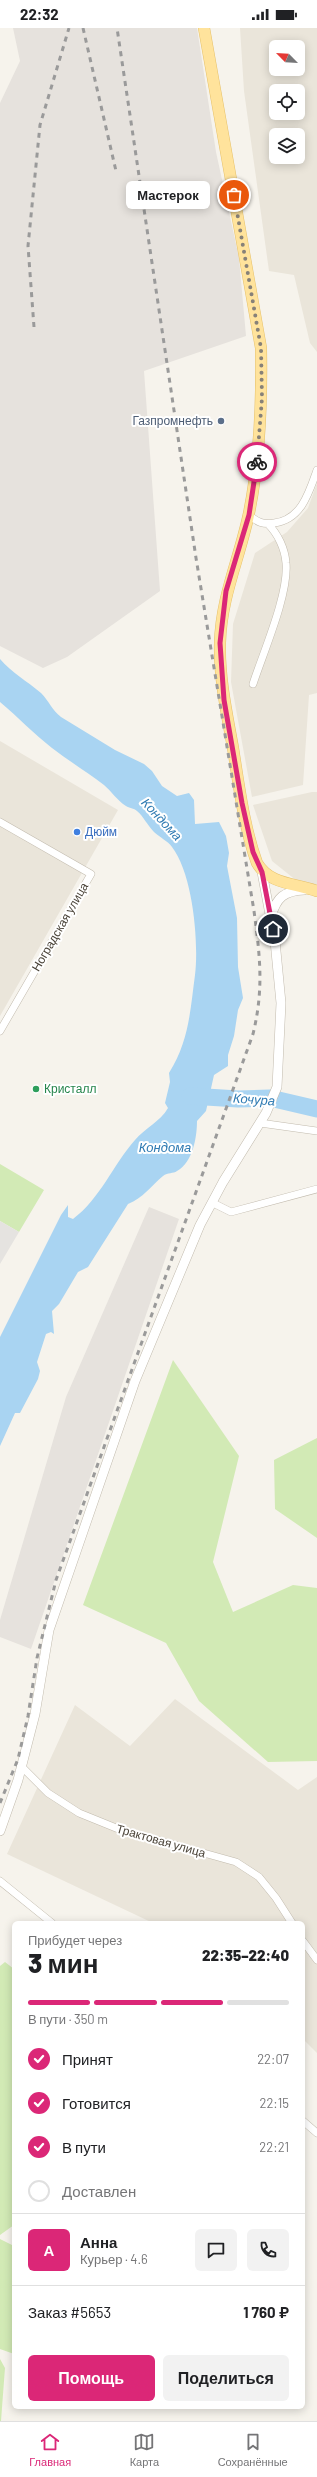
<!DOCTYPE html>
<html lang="ru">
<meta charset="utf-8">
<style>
:root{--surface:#fff;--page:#f2f2f2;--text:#202124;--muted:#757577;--line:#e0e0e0;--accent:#db2777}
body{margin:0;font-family:Barlow,sans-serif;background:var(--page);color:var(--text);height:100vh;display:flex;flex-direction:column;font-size:15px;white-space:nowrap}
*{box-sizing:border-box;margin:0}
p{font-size:13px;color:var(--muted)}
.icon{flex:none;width:22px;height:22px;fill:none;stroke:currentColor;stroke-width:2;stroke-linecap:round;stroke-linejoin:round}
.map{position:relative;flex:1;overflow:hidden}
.sheet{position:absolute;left:12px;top:1893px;width:293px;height:488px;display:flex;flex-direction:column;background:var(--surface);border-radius:6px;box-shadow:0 2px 10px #0003}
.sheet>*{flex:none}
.needle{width:26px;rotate:294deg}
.tools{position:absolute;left:269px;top:12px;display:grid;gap:8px}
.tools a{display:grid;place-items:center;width:36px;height:36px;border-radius:6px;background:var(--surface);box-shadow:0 2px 10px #0003;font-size:20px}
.pin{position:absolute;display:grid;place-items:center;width:34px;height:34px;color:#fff;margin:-17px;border:2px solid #fff;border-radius:50%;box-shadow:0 1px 4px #0007}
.courier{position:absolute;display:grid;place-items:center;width:40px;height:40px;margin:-20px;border:3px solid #db2777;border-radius:50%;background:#fff;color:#222;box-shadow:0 1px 5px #0007}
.bubble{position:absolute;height:28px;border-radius:6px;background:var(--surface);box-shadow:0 2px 10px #0003;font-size:13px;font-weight:800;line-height:28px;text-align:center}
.summary em{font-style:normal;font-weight:800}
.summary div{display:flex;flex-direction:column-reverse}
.summary{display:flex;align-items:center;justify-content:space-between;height:68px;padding:0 16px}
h1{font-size:26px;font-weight:800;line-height:30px}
.bar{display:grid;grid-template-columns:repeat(4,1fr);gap:6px 4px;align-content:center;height:48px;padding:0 16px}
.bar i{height:5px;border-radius:3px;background:var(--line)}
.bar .selected{background:var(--accent)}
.bar p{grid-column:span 4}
.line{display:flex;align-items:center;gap:10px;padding:0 16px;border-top:1px solid var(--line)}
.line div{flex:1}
.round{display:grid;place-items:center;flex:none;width:42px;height:42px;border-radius:6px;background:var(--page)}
ol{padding:0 16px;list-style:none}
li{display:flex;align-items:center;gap:12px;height:44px}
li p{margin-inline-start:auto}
li .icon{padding:4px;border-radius:50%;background:var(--accent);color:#fff;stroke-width:4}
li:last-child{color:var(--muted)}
li i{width:22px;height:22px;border:2px solid var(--line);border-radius:50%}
.cta{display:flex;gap:8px;margin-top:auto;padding:8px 16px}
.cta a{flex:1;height:46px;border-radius:6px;background:var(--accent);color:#fff;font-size:16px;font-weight:800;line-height:46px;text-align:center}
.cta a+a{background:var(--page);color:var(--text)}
.status{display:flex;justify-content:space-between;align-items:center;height:28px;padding:0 20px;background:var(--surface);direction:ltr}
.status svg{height:11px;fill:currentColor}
.dock{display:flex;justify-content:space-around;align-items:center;height:56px;border-top:1px solid var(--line);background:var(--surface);font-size:11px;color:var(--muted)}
.dock a{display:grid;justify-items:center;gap:2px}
.dock .selected{color:var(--accent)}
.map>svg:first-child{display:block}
</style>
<div class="status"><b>22:32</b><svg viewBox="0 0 49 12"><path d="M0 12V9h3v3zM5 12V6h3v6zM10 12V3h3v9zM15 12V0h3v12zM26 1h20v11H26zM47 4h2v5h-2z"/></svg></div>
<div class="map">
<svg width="317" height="2393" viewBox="0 0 317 2393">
<rect width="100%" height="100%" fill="#f6f3ec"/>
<path fill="#eae5da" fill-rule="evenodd" d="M240,0H317V324L310,315L294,247L269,243L244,63ZM276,19H298V41H276ZM276,63H298V85H276ZM276,107H298V129H276Z
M317,455V665L309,667L303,757L252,769L231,654L233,596L255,525L287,504L308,480Z
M0,713L118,782L0,988Z
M312,764H317V869L272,833L253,777Z
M175,1671L298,1762L317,1749V2025L303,2011V1895H153L7,1826L75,1677L130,1718Z"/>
<path fill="#e6e2dd" d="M13,0H197L216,124L239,230L246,308L144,343L160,563L67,629L43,640L0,618V75L20,33Z
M149,1179L179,1191L31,1621L0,1609V1592L66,1369Z"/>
<path fill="#d2eab5" d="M0,1136L44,1162L19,1204L0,1193Z
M173,1332L239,1428L213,1534L233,1584L293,1557L317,1560V1733L268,1734L199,1673L166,1615L83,1577Z
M317,1410V1510L275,1481L274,1432Z
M5,1934L14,1941V2197L0,2207V1938Z
M0,2211L14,2218V2326L0,2321Z
M0,2331L5,2340L1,2393H0Z"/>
<path fill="#e5e3e0" d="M0,1193L19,1204L0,1236Z"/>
<path fill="#a9d4f2" d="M0,631C12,645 27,653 41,665C49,673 52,682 61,689L115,722L144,736L152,743L162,758L177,768L189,765L194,772L195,796L219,794L226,808L229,825L227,838L237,890L238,939L243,970L238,982L234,1008L228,1027V1038L214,1047L206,1083L197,1093C197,1109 193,1134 177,1143C173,1146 168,1144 163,1148C151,1158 143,1170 128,1176L88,1239L78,1244L59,1276L52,1283L54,1306L51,1304L46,1306L37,1334L40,1343L38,1351L20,1385H15L0,1418V1309L61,1187L68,1177V1189L73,1191C100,1171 113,1137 135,1112C145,1100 160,1094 168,1080L165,1075L170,1054L169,1045C189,1013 190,984 195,947C199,915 193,846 172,819C168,813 159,809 154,804C147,797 144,789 137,783C134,780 129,780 126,778C118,773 111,763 104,757C87,744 69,733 52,720C34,706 18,689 0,674Z"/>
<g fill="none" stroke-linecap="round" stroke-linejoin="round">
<path stroke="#a9d4f2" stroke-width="17" d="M190,1068L238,1071L270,1070L317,1081"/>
<g stroke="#c2bbae" stroke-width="8">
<path id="minor" d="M249,487C257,494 263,497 274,495C301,492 309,465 317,442
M253,656C263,625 289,566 286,535C285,521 278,506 268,496
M0,794L91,846L0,1003
M260,1095L317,1103
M213,1175L231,1184L317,1161
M21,1738L48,1765L79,1785L121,1802L236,1834L259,1849L276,1870L292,1895
M0,1853L52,1895
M303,1913L317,1932
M303,2093L317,2105"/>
</g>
<g stroke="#c2bbae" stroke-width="10">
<path id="tertiary" d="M271,888C277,869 284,863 304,862
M0,1803L18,1752L35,1686L49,1602L135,1353L200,1197L223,1154L266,1085L277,1059L281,975L275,913L262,844"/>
</g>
<g stroke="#e6c16a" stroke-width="12">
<path id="primary" d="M204,0L261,320C262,375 260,431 249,485C240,529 221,569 220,615C219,650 227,686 233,720C239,758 244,799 257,835C270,857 295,855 317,863"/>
</g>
<use href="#minor" stroke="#fff" stroke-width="7"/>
<use href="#tertiary" stroke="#fff" stroke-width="9"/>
<use href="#primary" stroke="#ffe39c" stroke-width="11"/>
<path stroke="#9a9a9a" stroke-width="3" stroke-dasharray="5 5" stroke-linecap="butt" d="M83,0L116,143
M34,299L28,218L40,97L69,0
M0,1775L18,1731L28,1688L37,1630L56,1552L253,1006C264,961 260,928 254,883L196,530L117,0"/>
</g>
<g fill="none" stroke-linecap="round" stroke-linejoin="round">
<path stroke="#878178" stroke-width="4" stroke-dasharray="0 7.2" d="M234,167L261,320L262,370L257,434"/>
<path stroke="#db2777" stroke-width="5" d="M257,434L249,487L226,563L220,615L224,672L242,775L253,824L262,844L273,901"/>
</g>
<circle fill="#5c6f8a" stroke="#fff" stroke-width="1.5" cx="221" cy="393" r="4"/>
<circle fill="#3f7fe0" stroke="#fff" stroke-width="1.5" cx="77" cy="804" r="4"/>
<circle fill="#2e9e5b" stroke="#fff" stroke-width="1.5" cx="36" cy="1061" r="4"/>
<g text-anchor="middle" stroke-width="4" stroke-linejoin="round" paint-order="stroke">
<g font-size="12" fill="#4e5e75" stroke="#fff" text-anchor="end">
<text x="213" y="397">Газпромнефть</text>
</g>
<g font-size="12" fill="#366cbe" stroke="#fff" text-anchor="start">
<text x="85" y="808">Дюйм</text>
</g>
<g font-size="12" fill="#4b4439" stroke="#fff">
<text transform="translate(60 899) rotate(-60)" y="4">Ноградская улица</text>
<text transform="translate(161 1813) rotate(16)" y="4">Трактовая улица</text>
</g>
<g font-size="12" fill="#27864d" stroke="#fff" text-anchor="start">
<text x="44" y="1065">Кристалл</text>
</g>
<g font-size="13" font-style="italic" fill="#2e7ab2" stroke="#fff">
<text transform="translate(162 791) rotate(47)" y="5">Кондома</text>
<text transform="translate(254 1071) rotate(4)" y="5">Кочура</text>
<text x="165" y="1124">Кондома</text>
</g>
</g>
</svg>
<div class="tools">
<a><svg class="needle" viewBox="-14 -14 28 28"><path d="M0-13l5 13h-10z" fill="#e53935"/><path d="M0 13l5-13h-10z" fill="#757577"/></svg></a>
<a><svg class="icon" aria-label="locate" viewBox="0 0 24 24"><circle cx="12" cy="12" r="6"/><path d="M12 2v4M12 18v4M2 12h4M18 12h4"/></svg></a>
<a><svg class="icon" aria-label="layers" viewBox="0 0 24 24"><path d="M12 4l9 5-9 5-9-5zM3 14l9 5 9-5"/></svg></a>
</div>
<div class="pin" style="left:234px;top:167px;background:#ea580c"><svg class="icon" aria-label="bag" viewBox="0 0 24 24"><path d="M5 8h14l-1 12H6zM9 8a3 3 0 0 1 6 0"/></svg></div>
<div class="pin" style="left:273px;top:901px;background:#1f2937"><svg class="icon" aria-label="home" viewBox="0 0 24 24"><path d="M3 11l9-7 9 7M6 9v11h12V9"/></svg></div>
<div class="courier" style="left:257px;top:434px"><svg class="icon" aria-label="bike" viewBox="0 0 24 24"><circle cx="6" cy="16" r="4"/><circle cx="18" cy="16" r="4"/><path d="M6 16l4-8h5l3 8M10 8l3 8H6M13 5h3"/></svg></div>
<div class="bubble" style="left:126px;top:153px;width:84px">Мастерок</div>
<section class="sheet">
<div class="summary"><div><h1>3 мин</h1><p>Прибудет через</p></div><em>22:35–22:40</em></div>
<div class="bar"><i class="selected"></i><i class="selected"></i><i class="selected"></i><i></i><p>В пути · 350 m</p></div>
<ol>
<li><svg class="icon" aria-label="check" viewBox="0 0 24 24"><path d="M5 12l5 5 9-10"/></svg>Принят<p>22:07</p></li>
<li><svg class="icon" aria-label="check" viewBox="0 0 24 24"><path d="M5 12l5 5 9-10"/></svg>Готовится<p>22:15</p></li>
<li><svg class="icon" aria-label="check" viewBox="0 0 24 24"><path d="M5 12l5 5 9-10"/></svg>В пути<p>22:21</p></li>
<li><i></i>Доставлен</li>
</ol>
<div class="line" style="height:72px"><b class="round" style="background:var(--accent);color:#fff">А</b><div><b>Анна</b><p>Курьер · 4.6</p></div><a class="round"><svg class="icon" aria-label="chat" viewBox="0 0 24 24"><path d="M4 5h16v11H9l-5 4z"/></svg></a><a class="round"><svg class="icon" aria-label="phone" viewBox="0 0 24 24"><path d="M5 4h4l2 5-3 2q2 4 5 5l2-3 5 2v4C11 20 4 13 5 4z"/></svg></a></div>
<div class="line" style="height:52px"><div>Заказ #5653</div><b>1 760 ₽</b></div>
<div class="cta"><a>Помощь</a><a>Поделиться</a></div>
</section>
</div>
<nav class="dock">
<a class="selected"><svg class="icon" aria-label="home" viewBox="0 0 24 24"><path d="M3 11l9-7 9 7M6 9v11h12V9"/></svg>Главная</a>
<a><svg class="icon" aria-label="map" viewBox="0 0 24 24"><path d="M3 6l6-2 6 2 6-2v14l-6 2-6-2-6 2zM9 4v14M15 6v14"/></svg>Карта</a>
<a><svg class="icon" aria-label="saved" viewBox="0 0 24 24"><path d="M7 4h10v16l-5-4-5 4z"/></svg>Сохранённые</a>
</nav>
